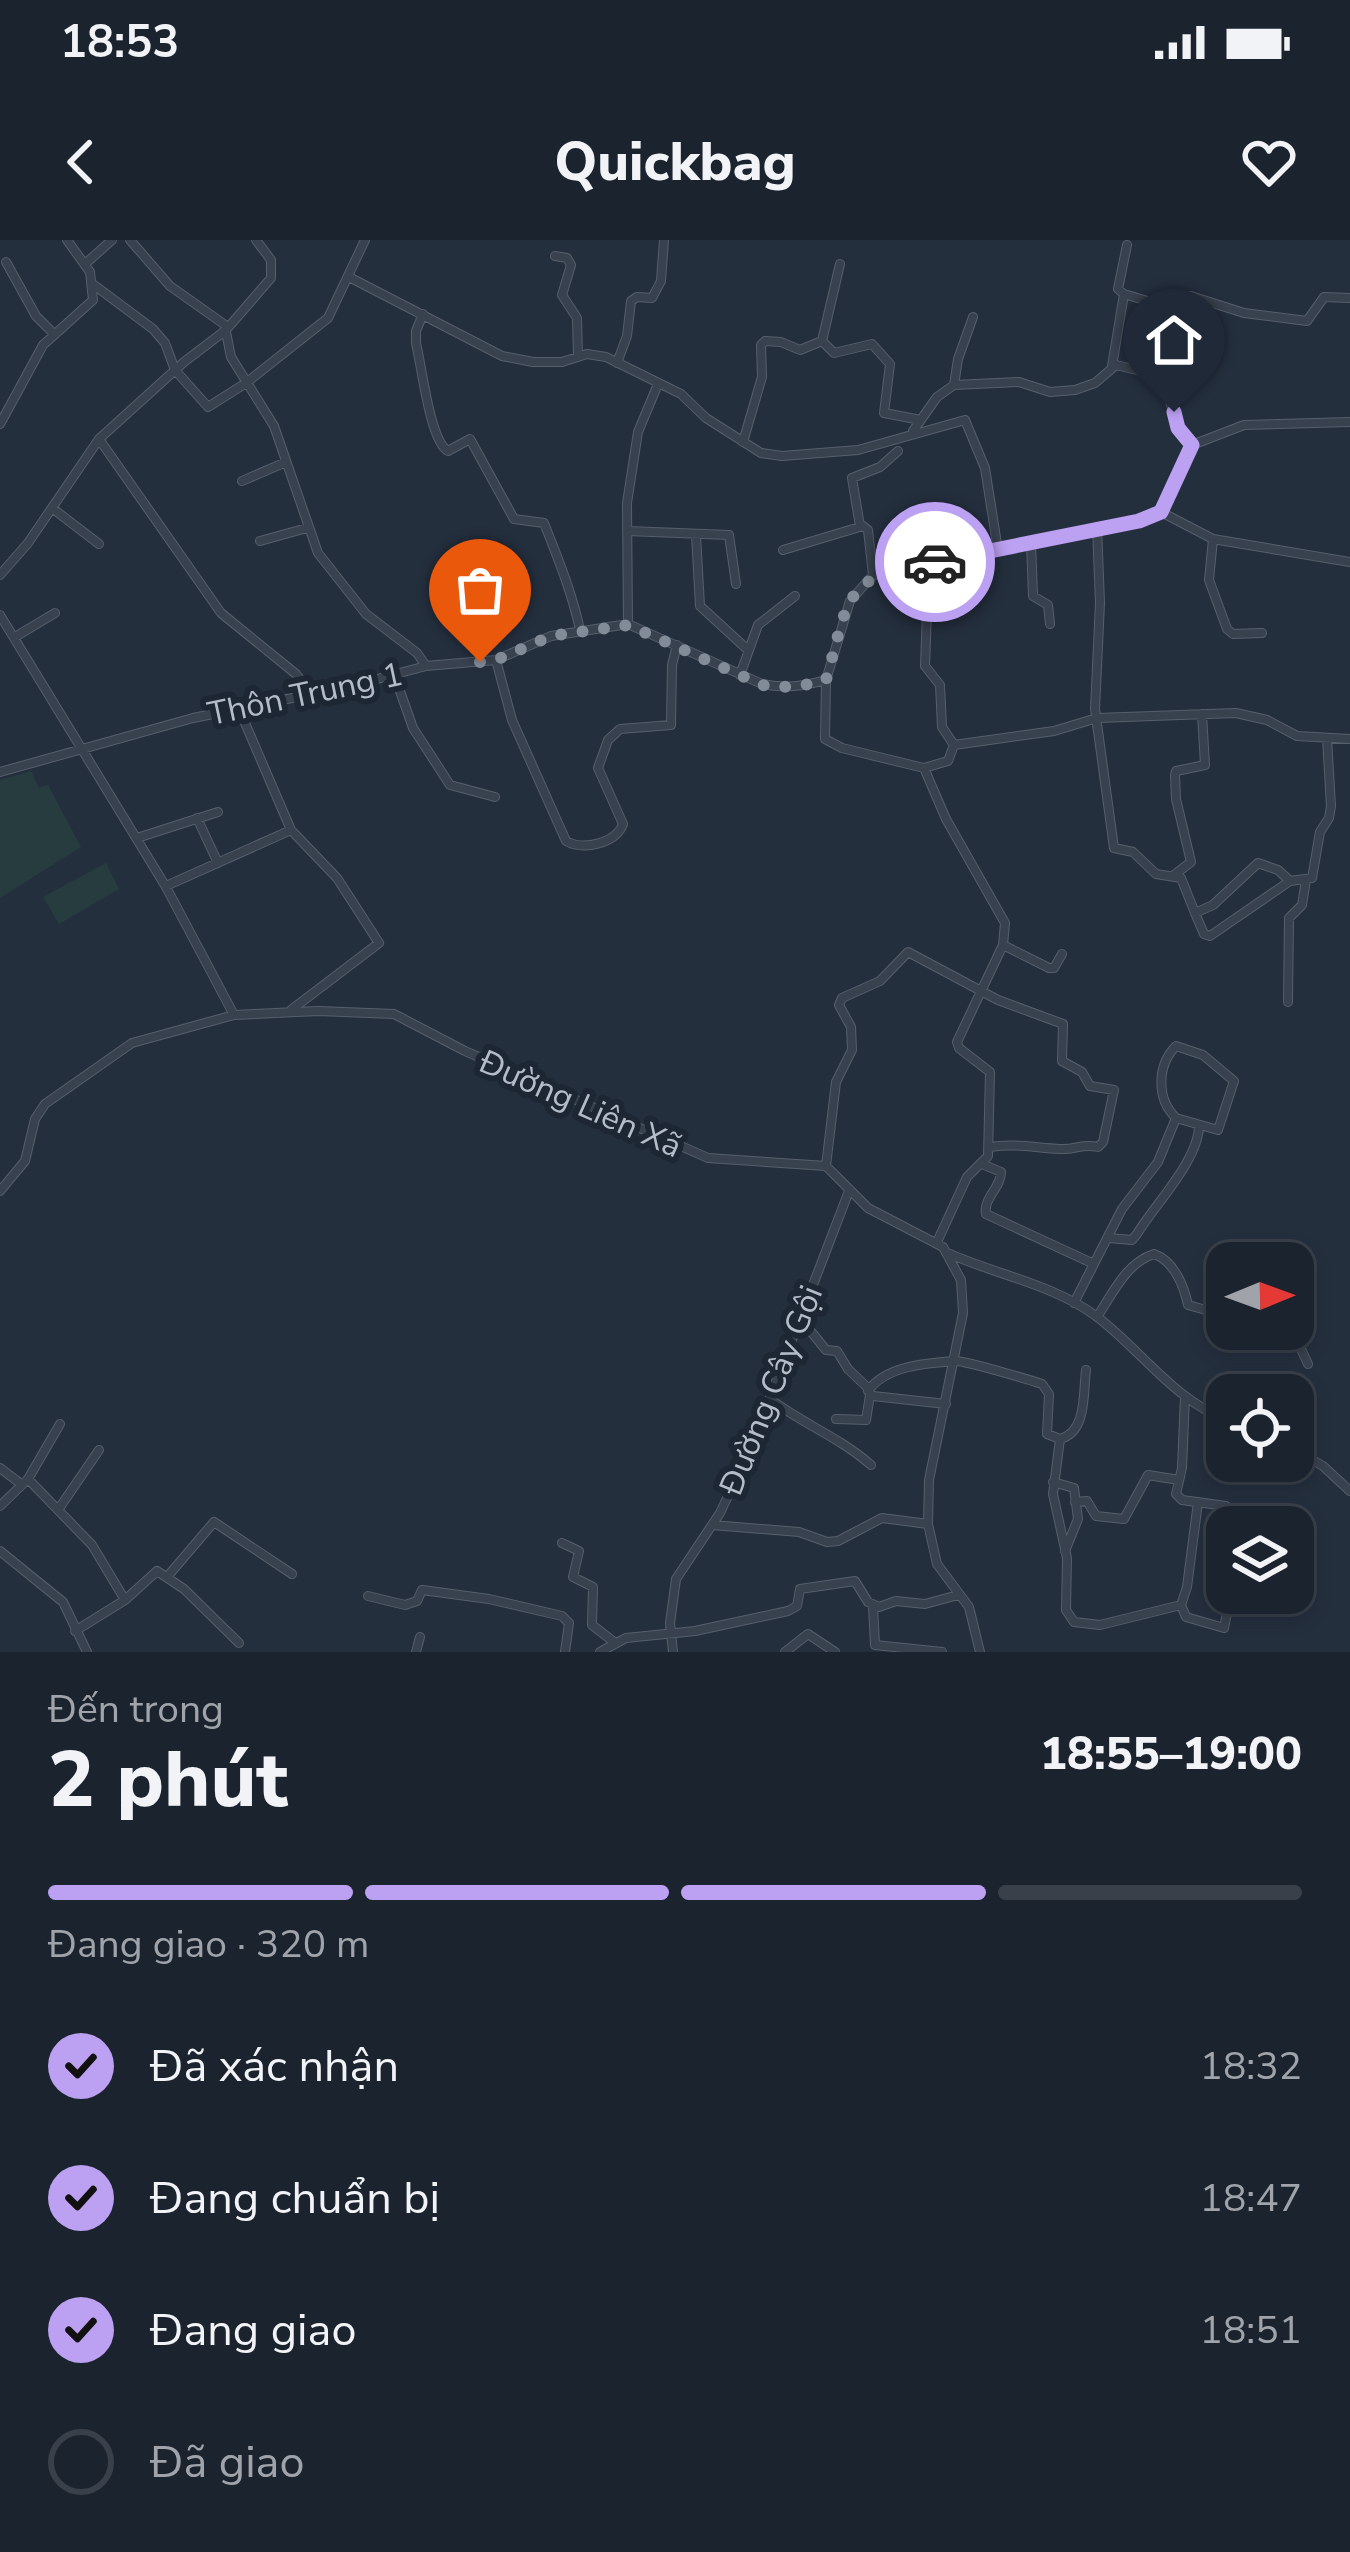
<!DOCTYPE html>
<html lang="vi">
<meta charset="utf-8">
<style>
:root{--surface:#1b232e;--page:#282f3a;--text:#f1f3f6;--muted:#a0a4aa;--line:#39404a;--accent:#bca0f2}
body{margin:0;font-family:"Nunito Sans",sans-serif;background:var(--page);color:var(--text);height:100vh;display:flex;flex-direction:column;font-size:45px;white-space:nowrap}
*{box-sizing:border-box;margin:0}
p{font-size:39px;color:var(--muted)}
.icon{flex:none;width:66px;height:66px;fill:none;stroke:currentColor;stroke-width:2;stroke-linecap:round;stroke-linejoin:round}
.map{position:relative;height:1412px;overflow:hidden}
.sheet{display:flex;flex-direction:column;background:var(--surface);flex:1}
.sheet>*{flex:none}
.needle{width:78px;rotate:89deg}
.fabs{position:absolute;left:1206px;top:1002px;display:grid;gap:24px}
.fabs a{display:grid;place-items:center;width:108px;height:108px;border-radius:24px;background:var(--surface);box-shadow:0 6px 18px #0003,0 0 0 3px var(--line);font-size:60px}
.pin{position:absolute;display:grid;place-items:center;width:102px;height:102px;color:#fff;margin:-123px -51px;border-radius:50% 50% 50% 0;rotate:-45deg;box-shadow:0 0 12px #0007}
.pin .icon{rotate:45deg}
.courier{position:absolute;display:grid;place-items:center;width:120px;height:120px;margin:-60px;border:9px solid #bca0f2;border-radius:50%;background:#fff;color:#222;box-shadow:0 3px 15px #0007}
.summary em{font-style:normal;font-weight:800}
.summary div{display:flex;flex-direction:column-reverse}
.summary{display:flex;align-items:center;justify-content:space-between;height:204px;padding:0 48px}
h1{font-size:78px;font-weight:800;line-height:90px}
.bar{display:grid;grid-template-columns:repeat(4,1fr);gap:18px 12px;align-content:center;height:144px;padding:0 48px}
.bar i{height:15px;border-radius:9px;background:var(--line)}
.bar .current{background:var(--accent)}
.bar p{grid-column:span 4}
ol{padding:0 48px;list-style:none}
li{display:flex;align-items:center;gap:36px;height:132px}
li p{margin-inline-start:auto}
li .icon{padding:12px;border-radius:50%;background:var(--accent);color:#111;stroke-width:4}
li:last-child{color:var(--muted)}
li i{width:66px;height:66px;border:6px solid var(--line);border-radius:50%}
.status{display:flex;justify-content:space-between;align-items:center;height:84px;padding:0 60px;background:var(--surface);direction:ltr}
.status svg{height:33px;fill:currentColor}
header{display:flex;justify-content:space-between;align-items:center;height:156px;padding:0 48px;background:var(--surface);font-size:54px;font-weight:800}
.map>svg:first-child{display:block}
</style>
<div class="status"><b>18:53</b><svg viewBox="0 0 49 12"><path d="M0 12V9h3v3zM5 12V6h3v6zM10 12V3h3v9zM15 12V0h3v12zM26 1h20v11H26zM47 4h2v5h-2z"/></svg></div>
<header><svg class="icon" aria-label="back" viewBox="0 0 24 24"><path d="M15 5l-7 7 7 7"/></svg>Quickbag<svg class="icon" aria-label="heart" viewBox="0 0 24 24"><path d="M12 20l-8-8c-3-5 5-10 8-4 3-6 11-1 8 4z"/></svg></header>
<div class="map">
<svg width="1350" height="1412" viewBox="0 0 1350 1412">
<rect width="100%" height="100%" fill="#242f3e"/>
<path fill="#263c3f" d="M31,531L39,548L48,545L81,607L0,658V540Z
M106,623L119,649L59,684L43,657Z"/>
<g fill="none" stroke-linecap="round" stroke-linejoin="round">
<g stroke="#565f6c" stroke-width="10">
<path id="minor" d="M130,0L170,46L228,87
M555,16L567,18L571,25L562,55L577,78L578,117
M6,22L36,76L53,93
M85,24L112,0
M349,37L502,116L533,122H562L587,114L606,117L681,154L706,178L761,213L782,216L858,210L965,180L985,228L998,310
M94,45L153,89L165,103L175,130L208,167L246,143L328,78L365,0
M1124,54L1118,49L1127,5
M423,74L416,91V103C422,128 430,201 448,211L470,199L514,279L544,283C558,319 572,352 580,390
M226,92L231,117L274,186L318,313L366,374L417,413L426,426
M822,101L840,24
M617,123L627,96L631,61L637,57L652,58L661,41L664,0
M1112,126L1124,54L1164,66
M1162,136L1166,126L1163,69L1173,60L1191,56L1244,73L1307,81L1324,57L1350,58
M954,145L958,119L973,77
M0,184L43,105L93,60L90,32L67,0
M913,191L937,157L954,145L1019,142L1050,152L1075,150L1095,143L1116,125L1162,136L1178,187L1192,205
M99,199L221,373L296,434L311,453
M743,202L762,137L761,105L765,101L781,102L800,110L822,101L834,113L872,104L890,124L884,173L921,180
M1192,205L1244,185L1350,182
M242,241L286,222
M52,268L99,304
M1161,272L1213,299L1350,322
M860,286L852,238L880,227L898,211
M1097,287L1100,363L1095,469L1114,608L1133,612L1156,634L1181,638L1195,673L1213,665L1258,623L1278,630L1290,641L1312,638L1320,592L1329,578L1331,566L1327,498
M627,291L729,295L736,344
M696,295L700,366L748,410
M1213,299L1209,340L1227,389L1233,394L1262,393
M260,301L307,288
M1031,302L1033,356L1048,365L1050,384
M783,310L863,286L868,290L873,335
M938,321L927,371L925,426L940,445L942,487L954,505
M0,335L28,303L99,199L184,122L226,90L271,38V20L256,0
M0,375L166,647L234,775L318,771L394,774L465,811L708,918L826,926L868,968L943,1007L961,1040L963,1073L929,1240L928,1284L937,1324L969,1367L980,1412
M628,384L627,263L638,192L658,144
M15,397L55,373
M496,420L512,480L566,601C584,611 616,603 623,584L598,528L608,500L620,489L671,485L672,425L677,405
M394,434L413,488L450,545L495,557
M740,435L758,385L795,356
M826,440L825,499L842,508L924,528L946,579L1005,683L1003,705L957,802L959,808L990,832L988,916L967,937L937,1002
M239,469L291,590L337,638L379,703L291,770
M924,528L948,521L954,505L1054,491L1097,478L1236,473L1267,480L1297,496L1350,499
M0,532L193,478L347,447L426,426L496,420L551,396L628,384L762,444C784,449 804,446 826,440L850,361L873,335L1154,277L1161,272L1192,205
M197,578L218,623
M137,598L218,572
M1174,635L1191,622L1176,559L1175,535L1176,531L1205,525L1202,474
M166,646L291,590
M1195,673L1204,694L1210,696L1290,641
M1003,705L1049,728H1054L1062,714
M1288,762L1289,678L1302,665L1306,640
M982,924L1001,932C1001,948 983,958 986,974L1094,1024
M826,926L836,842L852,810L851,787L839,765L842,758L880,741L908,712L998,760L1063,784L1062,821L1082,832L1090,846L1114,850L1103,902L1098,907C1082,903 1076,910 1060,909C1036,908 1015,903 990,907
M0,951L25,921L35,879L45,864L132,803L234,775
M1109,998L1132,1000L1137,994C1155,964 1199,920 1199,885
M950,1014C998,1035 1054,1045 1096,1076C1140,1109 1174,1160 1227,1180
M1074,1063L1122,969L1158,922L1176,878C1156,859 1157,825 1176,806L1203,815L1234,841L1218,890L1176,878
M1097,1077C1113,1053 1126,1023 1154,1014C1174,1021 1184,1046 1188,1065L1227,1076
M800,1078L826,1110L837,1111L848,1129L869,1149
M1264,1089L1295,1096L1308,1124
M1185,1156L1182,1228L1176,1254L1182,1260L1226,1266L1230,1287
M770,1159C803,1184 839,1197 871,1225
M946,1164L873,1156L868,1151C886,1125 929,1123 956,1121C966,1121 1030,1140 1042,1144L1049,1154L1047,1194L1060,1199
M836,1179L866,1180L870,1155
M1060,1199L1053,1254L1067,1318L1066,1370L1074,1382L1100,1385L1181,1365L1186,1377L1224,1388L1231,1353
M1060,1199C1087,1192 1083,1154 1086,1130
M1293,1209L1323,1226L1350,1251
M0,1228L21,1244
M28,1239L60,1184
M1053,1242L1074,1248L1078,1279L1065,1311
M1075,1262L1087,1261L1096,1276L1124,1279L1148,1235L1179,1240
M0,1266L28,1239L92,1305L125,1360L75,1391
M58,1270L99,1210
M712,1285L799,1292L827,1302L838,1301L882,1278L928,1284
M562,1303L579,1311L573,1337L593,1347L592,1385L614,1402
M0,1311L63,1362L87,1412
M167,1337L214,1282L292,1334
M368,1356L405,1365L417,1361L422,1350L489,1359L562,1376L569,1383L565,1412
M125,1360L157,1331L184,1349L239,1403
M1181,1365L1187,1347L1198,1262
M873,1366L875,1405L942,1412
M416,1412L420,1397
M600,1412L626,1398L695,1391L788,1371L797,1366L800,1349L855,1341L868,1362L879,1367L896,1361L925,1364L958,1355
M673,1412L670,1383L676,1339L720,1273L750,1209L849,951
M785,1412L808,1394L835,1412"/>
</g>
<use href="#minor" stroke="#38414e" stroke-width="8"/>
</g>
<g fill="none" stroke-linecap="round" stroke-linejoin="round">
<path stroke="#828b98" stroke-width="12" stroke-dasharray="0 21.6" d="M480,422L496,420L551,396L628,385L762,445C784,449 804,446 826,440C850,357 841,336 935,322"/>
<path stroke="#bca0f2" stroke-width="15" d="M935,322L1139,281L1161,272L1192,205L1178,188L1174,172"/>
</g>
<g text-anchor="middle" stroke-width="12" stroke-linejoin="round" paint-order="stroke">
<g font-size="33" fill="#b4bcc9" stroke="#1d2633">
<text transform="translate(305 453) rotate(-12)" y="12">Thôn Trung 1</text>
<text transform="translate(581 863) rotate(24)" y="12">Đường Liên Xã</text>
<text transform="translate(770 1150) rotate(-68)" y="12">Đường Cây Gội</text>
</g>
</g>
</svg>
<div class="fabs">
<a><svg class="needle" viewBox="-14 -14 28 28"><path d="M0-13l5 13h-10z" fill="#e53935"/><path d="M0 13l5-13h-10z" fill="#a0a4aa"/></svg></a>
<a><svg class="icon" aria-label="locate" viewBox="0 0 24 24"><circle cx="12" cy="12" r="6"/><path d="M12 2v4M12 18v4M2 12h4M18 12h4"/></svg></a>
<a><svg class="icon" aria-label="layers" viewBox="0 0 24 24"><path d="M12 4l9 5-9 5-9-5zM3 14l9 5 9-5"/></svg></a>
</div>
<div class="pin" style="left:480px;top:422px;background:#ea580c"><svg class="icon" aria-label="bag" viewBox="0 0 24 24"><path d="M5 8h14l-1 12H6zM9 8a3 3 0 0 1 6 0"/></svg></div>
<div class="pin" style="left:1174px;top:172px;background:#1f2937"><svg class="icon" aria-label="home" viewBox="0 0 24 24"><path d="M3 11l9-7 9 7M6 9v11h12V9"/></svg></div>
<div class="courier" style="left:935px;top:322px"><svg class="icon" aria-label="car" viewBox="0 0 24 24"><path d="M5 17H2v-5l4-1 3-4h7l3 4 3 1v5h-3M9 17h6M6 11h13"/><circle cx="7" cy="17" r="2"/><circle cx="17" cy="17" r="2"/></svg></div>
</div>
<section class="sheet">
<div class="summary"><div><h1>2 phút</h1><p>Đến trong</p></div><em>18:55–19:00</em></div>
<div class="bar"><i class="current"></i><i class="current"></i><i class="current"></i><i></i><p>Đang giao · 320 m</p></div>
<ol>
<li><svg class="icon" aria-label="check" viewBox="0 0 24 24"><path d="M5 12l5 5 9-10"/></svg>Đã xác nhận<p>18:32</p></li>
<li><svg class="icon" aria-label="check" viewBox="0 0 24 24"><path d="M5 12l5 5 9-10"/></svg>Đang chuẩn bị<p>18:47</p></li>
<li><svg class="icon" aria-label="check" viewBox="0 0 24 24"><path d="M5 12l5 5 9-10"/></svg>Đang giao<p>18:51</p></li>
<li><i></i>Đã giao</li>
</ol>
</section>
